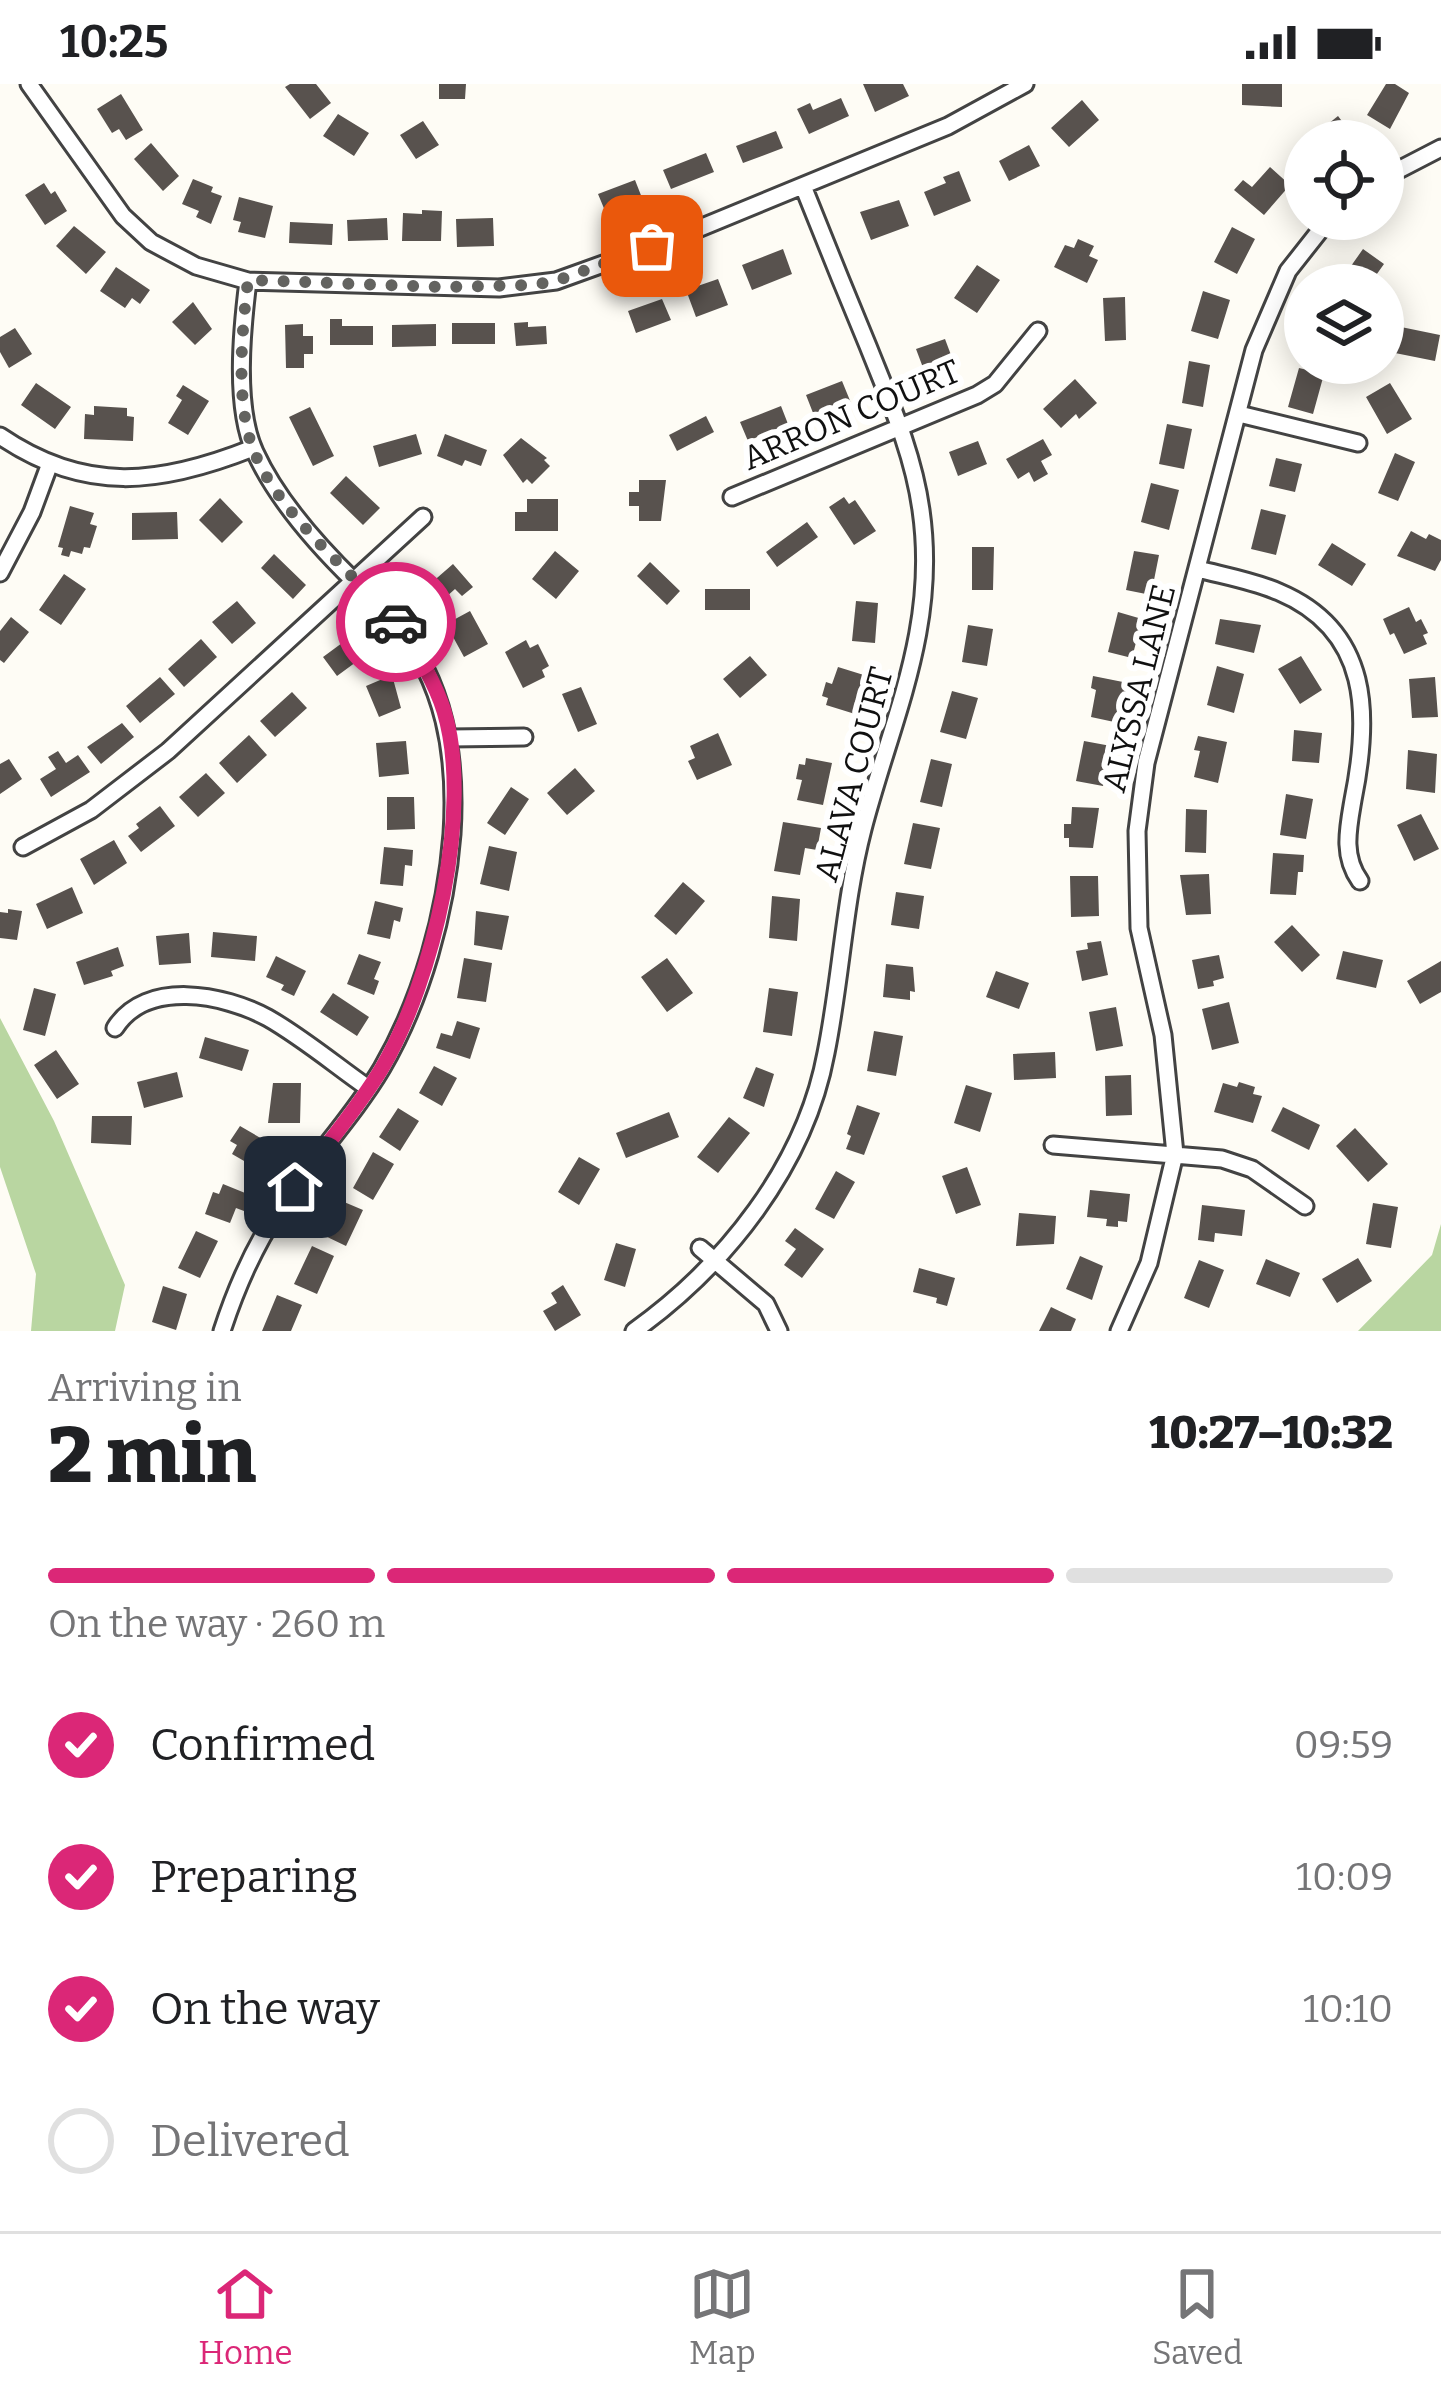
<!DOCTYPE html>
<meta charset="utf-8">
<style>
:root{--surface:#fff;--page:#f2f2f2;--text:#202124;--muted:#757577;--line:#e0e0e0;--accent:#db2777}
body{margin:0;font-family:Bitter,serif;background:var(--page);color:var(--text);height:100vh;display:flex;flex-direction:column;font-size:45px;white-space:nowrap}
*{box-sizing:border-box;margin:0}
p{font-size:39px;color:var(--muted)}
.icon{flex:none;width:66px;height:66px;fill:none;stroke:currentColor;stroke-width:2;stroke-linecap:round;stroke-linejoin:round}
.map{position:relative;height:1247px;overflow:hidden}
.panel{display:flex;flex-direction:column;background:var(--surface);flex:1}
.panel>*{flex:none}
.fabs{position:absolute;left:1284px;top:36px;display:grid;gap:24px}
.fabs a{display:grid;place-items:center;width:120px;height:120px;border-radius:50%;background:var(--surface);box-shadow:0 6px 30px #0003;font-size:60px}
.pin{position:absolute;display:grid;place-items:center;width:102px;height:102px;color:#fff;margin:-51px;border-radius:24px;box-shadow:0 6px 18px #0006}
.courier{position:absolute;display:grid;place-items:center;width:120px;height:120px;margin:-60px;border:9px solid #db2777;border-radius:50%;background:#fff;color:#222;box-shadow:0 3px 15px #0007}
.summary em{font-style:normal;font-weight:800}
.summary div{display:flex;flex-direction:column-reverse}
.summary{display:flex;align-items:center;justify-content:space-between;height:204px;padding:0 48px}
h1{font-size:78px;font-weight:800;line-height:90px}
.bar{display:grid;grid-template-columns:repeat(4,1fr);gap:18px 12px;align-content:center;height:144px;padding:0 48px}
.bar i{height:15px;border-radius:9px;background:var(--line)}
.bar .active{background:var(--accent)}
.bar p{grid-column:span 4}
ol{padding:0 48px;list-style:none}
li{display:flex;align-items:center;gap:36px;height:132px}
li p{margin-inline-start:auto}
li .icon{padding:12px;border-radius:50%;background:var(--accent);color:#fff;stroke-width:4}
li:last-child{color:var(--muted)}
li i{width:66px;height:66px;border:6px solid var(--line);border-radius:50%}
.status{display:flex;justify-content:space-between;align-items:center;height:84px;padding:0 60px;background:var(--surface);direction:ltr}
.status svg{height:33px;fill:currentColor}
.tabs{display:flex;justify-content:space-around;align-items:center;height:168px;border-top:3px solid var(--line);background:var(--surface);font-size:33px;color:var(--muted)}
.tabs a{display:grid;justify-items:center;gap:6px}
.tabs .active{color:var(--accent)}
.map>svg:first-child{display:block}
</style>
<div class="status"><b>10:25</b><svg viewBox="0 0 49 12"><path d="M0 12V9h3v3zM5 12V6h3v6zM10 12V3h3v9zM15 12V0h3v12zM26 1h20v11H26zM47 4h2v5h-2z"/></svg></div>
<div class="map">
<svg width="1441" height="1247" viewBox="0 0 1441 1247">
<rect width="100%" height="100%" fill="#fefcf5"/>
<path fill="#b9d6a1" d="M0,934L54,1037L125,1201L115,1247H31L36,1190L0,1083Z
M1441,1140V1247H1358L1432,1171Z"/>
<path fill="#58524e" d="M290,0H316L331,19L310,35L285,3Z
M439,0H466L465,15H439Z
M863,0H903L909,12L875,28Z
M1242,0H1282V23L1242,21Z
M1386,0H1395L1409,9L1390,45L1367,31Z
M121,10L143,46L126,56L119,45L112,49L97,25Z
M841,14L849,32L809,50L797,25L810,19L813,26Z
M1082,16L1099,36L1069,63L1051,44Z
M338,30L369,49L354,72L323,52Z
M1338,32L1357,57H1320L1333,47L1328,40Z
M423,37L439,61L416,75L400,51Z
M776,47L783,64L743,79L736,62Z
M151,59L179,92L163,107L134,75Z
M1029,61L1040,82L1009,97L999,77Z
M706,69L714,88L671,105L663,86Z
M1270,83L1290,101L1264,131L1234,106L1243,96L1252,103Z
M959,87L971,117L934,132L924,108L946,99L943,93Z
M193,95L213,103L211,108L222,112L211,140L196,133L199,127L182,120Z
M635,96L644,119L608,134L598,110Z
M44,99L51,110L55,107L67,127L45,141L25,111Z
M239,113L273,122L265,154L238,148L241,138L233,136Z
M899,116L909,142L871,156L860,128Z
M422,126L442,127L441,157H402L403,129L422,130Z
M387,134L388,156L348,157L347,136Z
M493,134L494,162L457,163L456,135Z
M290,138L333,140L332,161L289,159Z
M74,142L106,168L86,190L56,162Z
M1232,143L1255,155L1237,190L1214,178Z
M1078,155L1094,162L1089,172L1098,176L1087,199L1054,183L1065,161L1074,164Z
M783,165L792,190L752,206L742,181Z
M1363,165L1384,180L1369,201H1342L1339,199Z
M977,181L1000,196L977,229L954,214Z
M116,183L150,206L140,220L132,214L125,224L100,207Z
M718,195L728,221L696,233L686,206Z
M1203,207L1230,216L1218,255L1191,247Z
M1125,213L1126,256L1105,257L1103,214Z
M662,215L671,236L636,249L628,227Z
M193,218L212,245L195,261L172,238Z
M330,235H342V242H373V261H330Z
M528,238V243L546,242L547,260L516,262L514,239Z
M452,239H495V260H452Z
M303,240V252H313V270H304V284H286L285,241Z
M436,240V262L392,263V241Z
M1401,243L1440,251L1435,277L1395,269Z
M15,244L32,270L9,284L0,268V253Z
M945,255L954,279L925,289L916,265Z
M1189,277L1210,281L1203,323L1182,319Z
M1299,284L1324,290L1313,330L1288,323Z
M1075,295L1097,319L1079,335L1076,330L1061,344L1043,325Z
M842,297L851,319L815,334L806,311Z
M36,299L71,323L55,345L21,321Z
M1390,299L1412,335L1387,350L1366,313Z
M183,301L209,317L188,351L168,339L182,316L176,312Z
M94,322L127,324V332L134,333L133,357L84,355L85,330L94,331Z
M781,322L788,340L748,357L740,338Z
M310,323L334,372L313,382L289,333Z
M706,332L714,348L677,367L669,351Z
M1167,340L1192,345L1184,385L1159,380Z
M416,350L422,370L379,383L373,362Z
M445,350L487,366L481,382L465,376L462,382L437,372Z
M521,354L547,374L544,376L550,382L532,400L527,395L523,399L503,371Z
M1043,355L1052,371L1041,377L1048,390L1034,398L1029,388L1018,395L1006,375Z
M978,357L987,380L958,392L949,368Z
M1395,369L1415,378L1398,417L1378,409Z
M1276,374L1302,380L1295,408L1269,402Z
M346,392L380,424L363,441L330,409Z
M639,396H666L661,437H639V422H629V408H639Z
M1151,399L1179,406L1169,446L1141,438Z
M844,413L849,420L855,416L876,447L854,461L829,423Z
M220,414L243,438L222,459L199,436Z
M527,415H558V447H515V428H527Z
M70,422L94,429L90,440L97,442L90,464L84,463L82,470L71,467L69,473L61,471L63,464L58,463Z
M1261,425L1286,431L1276,471L1251,465Z
M177,428L178,455L132,456V429Z
M807,438L818,453L777,483L766,468Z
M1411,447L1426,455L1429,450L1441,456V476L1435,487L1397,472Z
M1332,459L1366,480L1352,502L1318,481Z
M972,463H994L993,506H972Z
M555,467L579,487L556,515L532,495Z
M1134,467L1159,471L1151,511L1126,506Z
M274,470L306,501L293,515L261,484Z
M650,478L680,507L667,521L637,492Z
M453,480L473,503L462,512L455,505L436,522L422,507Z
M64,490L86,505L61,541L39,526Z
M705,505H750V526H705Z
M237,517L256,539L232,560L212,538Z
M856,517L878,519L875,559L852,557Z
M1409,523L1416,538L1421,535L1428,549L1423,551L1427,560L1404,570L1394,549L1390,551L1383,535Z
M470,527L488,560L464,573L446,540Z
M1118,528L1142,535L1132,574L1108,568Z
M11,533L29,548L4,579L0,576V547Z
M1220,535L1261,541L1254,569L1215,560Z
M968,541L993,545L987,582L962,578Z
M357,548L371,567L337,592L323,573Z
M201,555L217,573L184,603L168,585Z
M526,556L530,564L538,560L549,582L542,586L545,593L523,604L505,568Z
M750,572L767,591L740,614L723,595Z
M1301,572L1322,606L1300,620L1278,585Z
M1217,582L1244,590L1234,629L1207,621Z
M838,583L867,592L855,630L826,621L828,614L822,612L826,598L832,600Z
M392,591L401,624L379,633L366,602Z
M1093,592L1128,599L1119,639L1091,633L1096,606L1091,604Z
M160,593L175,610L140,639L126,622Z
M1435,593L1438,633L1412,634L1409,595Z
M581,603L597,640L578,648L562,610Z
M952,607L978,614L966,655L940,648Z
M292,608L307,624L275,653L260,637Z
M122,639L134,653L101,680L87,663Z
M1294,646L1322,649L1319,679L1292,677Z
M718,649L732,681L697,696L688,677L695,674L690,662Z
M249,651L267,671L237,699L219,679Z
M1198,652L1227,658L1218,699L1194,693L1200,667L1194,666Z
M406,657L409,690L379,693L376,659Z
M1084,657L1111,662L1103,702L1076,697Z
M1408,666L1437,670L1435,709L1406,705Z
M58,667L66,679L78,671L90,688L51,713L40,695L56,685L48,673Z
M806,674L832,679L823,721L797,716L802,696L796,695L799,680L805,681Z
M9,675L22,695L0,710V680Z
M931,675L952,680L942,723L920,718Z
M575,684L595,707L567,731L547,709Z
M206,689L225,709L198,733L179,713Z
M511,703L529,715L505,751L487,739Z
M1286,710L1313,715L1306,755L1280,751Z
M387,713H414L415,745L387,746Z
M160,722L175,742L141,768L128,752L139,744L136,740Z
M1072,723L1099,724L1093,764L1069,763V754H1064V740H1071Z
M1186,725L1207,726L1206,769L1185,768Z
M1421,730L1439,765L1414,777L1397,741Z
M783,738L821,744L817,766L805,764L800,791L774,787Z
M913,739L940,744L931,785L904,780Z
M114,756L127,779L94,801L80,775Z
M489,762L517,768L509,807L480,800Z
M384,763L413,766L412,782L405,781L403,802L380,800Z
M1273,769L1304,771L1303,788H1298L1296,811L1270,810Z
M1209,790L1211,830L1186,831L1180,791Z
M1070,792H1098L1099,832L1071,833Z
M683,798L705,817L676,851L654,832Z
M72,803L83,829L47,845L36,820Z
M896,808L924,812L919,845L891,841Z
M772,812L800,815L797,857L769,854Z
M375,817L403,824L400,838L394,836L390,855L367,850Z
M8,825L22,827L17,856L0,854V828L8,829Z
M476,827L509,832L502,866L474,861Z
M1292,841L1320,871L1302,888L1274,858Z
M213,848L257,852L255,877L211,873Z
M189,849L191,879L159,881L156,852Z
M1101,857L1108,891L1082,897L1076,867L1088,865L1087,859Z
M118,863L124,882L111,887L113,892L84,901L76,878Z
M1343,867L1383,876L1376,904L1336,895Z
M359,870L381,878L374,895L379,897L374,911L347,900Z
M1219,871L1224,894L1213,897L1214,902L1198,905L1192,876Z
M276,872L306,887L294,912L281,906L284,901L266,893Z
M464,874L492,879L486,918L457,914Z
M667,874L693,909L667,928L641,893Z
M1441,877V908L1420,920L1407,897Z
M886,880L913,883L915,908L910,907V916L883,913Z
M996,887L1029,899L1019,925L986,913Z
M34,904L56,910L45,952L23,946Z
M769,904L798,908L792,952L763,948Z
M333,909L369,933L357,952L320,928Z
M1229,918L1239,959L1212,966L1202,925Z
M1116,923L1123,962L1096,967L1089,928Z
M457,937L480,944L470,975L436,964L441,949L452,952Z
M874,947L903,952L896,992L867,987Z
M205,953L249,966L242,987L199,974Z
M56,966L79,1000L57,1015L34,981Z
M1055,968L1056,994L1014,996L1013,970Z
M434,982L457,994L442,1022L419,1009Z
M756,983L774,990L764,1023L743,1014Z
M177,988L183,1013L144,1024L137,998Z
M1131,991L1132,1031L1106,1032L1105,992Z
M1239,998L1255,1003L1253,1010L1262,1012L1253,1039L1214,1028L1223,999L1237,1003Z
M273,999H301L300,1039H268Z
M966,1001L992,1009L980,1048L954,1039Z
M857,1021L880,1029L864,1071L846,1065L851,1052L847,1050Z
M1283,1023L1320,1041L1309,1066L1271,1047Z
M398,1024L419,1037L400,1067L379,1053Z
M669,1028L679,1053L626,1074L616,1049Z
M92,1032H132L131,1061L91,1059Z
M729,1033L750,1049L718,1089L697,1073Z
M240,1042L276,1063L266,1079L256,1073L251,1081L232,1070L237,1061L230,1057Z
M1355,1044L1388,1080L1368,1098L1336,1062Z
M373,1068L394,1080L373,1116L353,1104Z
M579,1073L600,1085L579,1121L558,1108Z
M967,1083L981,1121L956,1130L942,1092Z
M836,1087L855,1098L834,1135L815,1125Z
M223,1100L250,1111L244,1127L236,1124L230,1139L205,1130L213,1108L219,1110Z
M1090,1106L1130,1110L1127,1138L1118,1137V1143L1106,1142L1107,1135L1087,1133Z
M337,1115L363,1126L346,1162L321,1150Z
M1373,1119L1398,1123L1391,1164L1366,1160Z
M1202,1121L1245,1126L1242,1152L1215,1149L1214,1158L1198,1156Z
M1019,1129L1056,1132L1054,1160L1016,1162Z
M795,1144L824,1165L802,1194L784,1181L796,1165L785,1157Z
M196,1147L218,1157L200,1194L178,1184Z
M616,1159L636,1165L625,1203L604,1196Z
M312,1162L334,1172L317,1210L294,1200Z
M1080,1172L1103,1182L1092,1216L1066,1205Z
M1358,1174L1372,1197L1337,1219L1322,1195Z
M1266,1175L1300,1189L1290,1213L1256,1200Z
M1199,1176L1224,1186L1209,1224L1184,1214Z
M919,1184L955,1194L947,1222L936,1219L937,1214L913,1208Z
M563,1201L581,1231L555,1247L543,1227L557,1219L551,1209Z
M163,1202L187,1210L176,1246L152,1238Z
M277,1211L302,1221L291,1247H262Z
M1051,1223L1076,1235L1071,1247H1039Z"/>
<g fill="none" stroke-linecap="round" stroke-linejoin="round">
<g stroke="#434343" stroke-width="21">
<path id="minor" d="M29,0L123,132L151,158L196,182L248,197L499,204L556,197L678,153L948,42L1025,0
M1383,94L1441,64
M1239,330L1358,359
M0,352C85,410 160,401 253,364
M732,413L977,311L995,300L1038,247
M1198,485C1225,492 1254,497 1279,508C1371,547 1370,632 1353,716C1348,745 1342,772 1360,797
M0,489L32,428L49,382
M450,654L524,653
M23,763L91,726L168,667L423,433
M115,944C146,895 224,910 268,934C303,954 335,981 368,1004
M1053,1061L1222,1075L1252,1085L1305,1122
M700,1164L766,1220L779,1247
M222,1247C236,1204 255,1161 280,1124C311,1076 353,1033 382,984C422,915 446,829 452,750C457,671 445,598 394,536C382,521 368,510 355,498C317,461 277,416 255,368C234,323 242,245 248,197
M634,1247C725,1182 805,1082 826,969C841,895 844,818 863,745C892,634 938,544 921,426C913,368 889,315 868,262C846,209 824,155 803,102
M1119,1247L1149,1179L1175,1070L1163,951L1139,844L1137,747L1146,679L1254,266L1288,187L1329,135"/>
</g>
<use href="#minor" stroke="#fff" stroke-width="15"/>
</g>
<g fill="none" stroke-linecap="round" stroke-linejoin="round">
<path stroke="#636360" stroke-width="12" stroke-dasharray="0 21.6" d="M396,538C351,487 278,430 253,365C235,317 242,246 248,196L441,203L531,201L556,197L652,162"/>
<path stroke="#db2777" stroke-width="15" d="M295,1103C323,1064 357,1026 382,984C433,897 474,725 444,627C434,595 415,565 396,538"/>
</g>
<g text-anchor="middle" stroke-width="12" stroke-linejoin="round" paint-order="stroke">
<g font-size="33" fill="#101010" stroke="#fff">
<text transform="translate(851 330) rotate(-23)" y="12">ARRON COURT</text>
<text transform="translate(1138 604) rotate(-76)" y="12">ALYSSA LANE</text>
<text transform="translate(853 690) rotate(-75)" y="12">ALAVA COURT</text>
</g>
</g>
</svg>
<div class="fabs">
<a><svg class="icon" aria-label="locate" viewBox="0 0 24 24"><circle cx="12" cy="12" r="6"/><path d="M12 2v4M12 18v4M2 12h4M18 12h4"/></svg></a>
<a><svg class="icon" aria-label="layers" viewBox="0 0 24 24"><path d="M12 4l9 5-9 5-9-5zM3 14l9 5 9-5"/></svg></a>
</div>
<div class="pin" style="left:652px;top:162px;background:#ea580c"><svg class="icon" aria-label="bag" viewBox="0 0 24 24"><path d="M5 8h14l-1 12H6zM9 8a3 3 0 0 1 6 0"/></svg></div>
<div class="pin" style="left:295px;top:1103px;background:#1f2937"><svg class="icon" aria-label="home" viewBox="0 0 24 24"><path d="M3 11l9-7 9 7M6 9v11h12V9"/></svg></div>
<div class="courier" style="left:396px;top:538px"><svg class="icon" aria-label="car" viewBox="0 0 24 24"><path d="M5 17H2v-5l4-1 3-4h7l3 4 3 1v5h-3M9 17h6M6 11h13"/><circle cx="7" cy="17" r="2"/><circle cx="17" cy="17" r="2"/></svg></div>
</div>
<section class="panel">
<div class="summary"><div><h1>2 min</h1><p>Arriving in</p></div><em>10:27–10:32</em></div>
<div class="bar"><i class="active"></i><i class="active"></i><i class="active"></i><i></i><p>On the way · 260 m</p></div>
<ol>
<li><svg class="icon" aria-label="check" viewBox="0 0 24 24"><path d="M5 12l5 5 9-10"/></svg>Confirmed<p>09:59</p></li>
<li><svg class="icon" aria-label="check" viewBox="0 0 24 24"><path d="M5 12l5 5 9-10"/></svg>Preparing<p>10:09</p></li>
<li><svg class="icon" aria-label="check" viewBox="0 0 24 24"><path d="M5 12l5 5 9-10"/></svg>On the way<p>10:10</p></li>
<li><i></i>Delivered</li>
</ol>
</section>
<nav class="tabs">
<a class="active"><svg class="icon" aria-label="home" viewBox="0 0 24 24"><path d="M3 11l9-7 9 7M6 9v11h12V9"/></svg>Home</a>
<a><svg class="icon" aria-label="map" viewBox="0 0 24 24"><path d="M3 6l6-2 6 2 6-2v14l-6 2-6-2-6 2zM9 4v14M15 6v14"/></svg>Map</a>
<a><svg class="icon" aria-label="saved" viewBox="0 0 24 24"><path d="M7 4h10v16l-5-4-5 4z"/></svg>Saved</a>
</nav>
